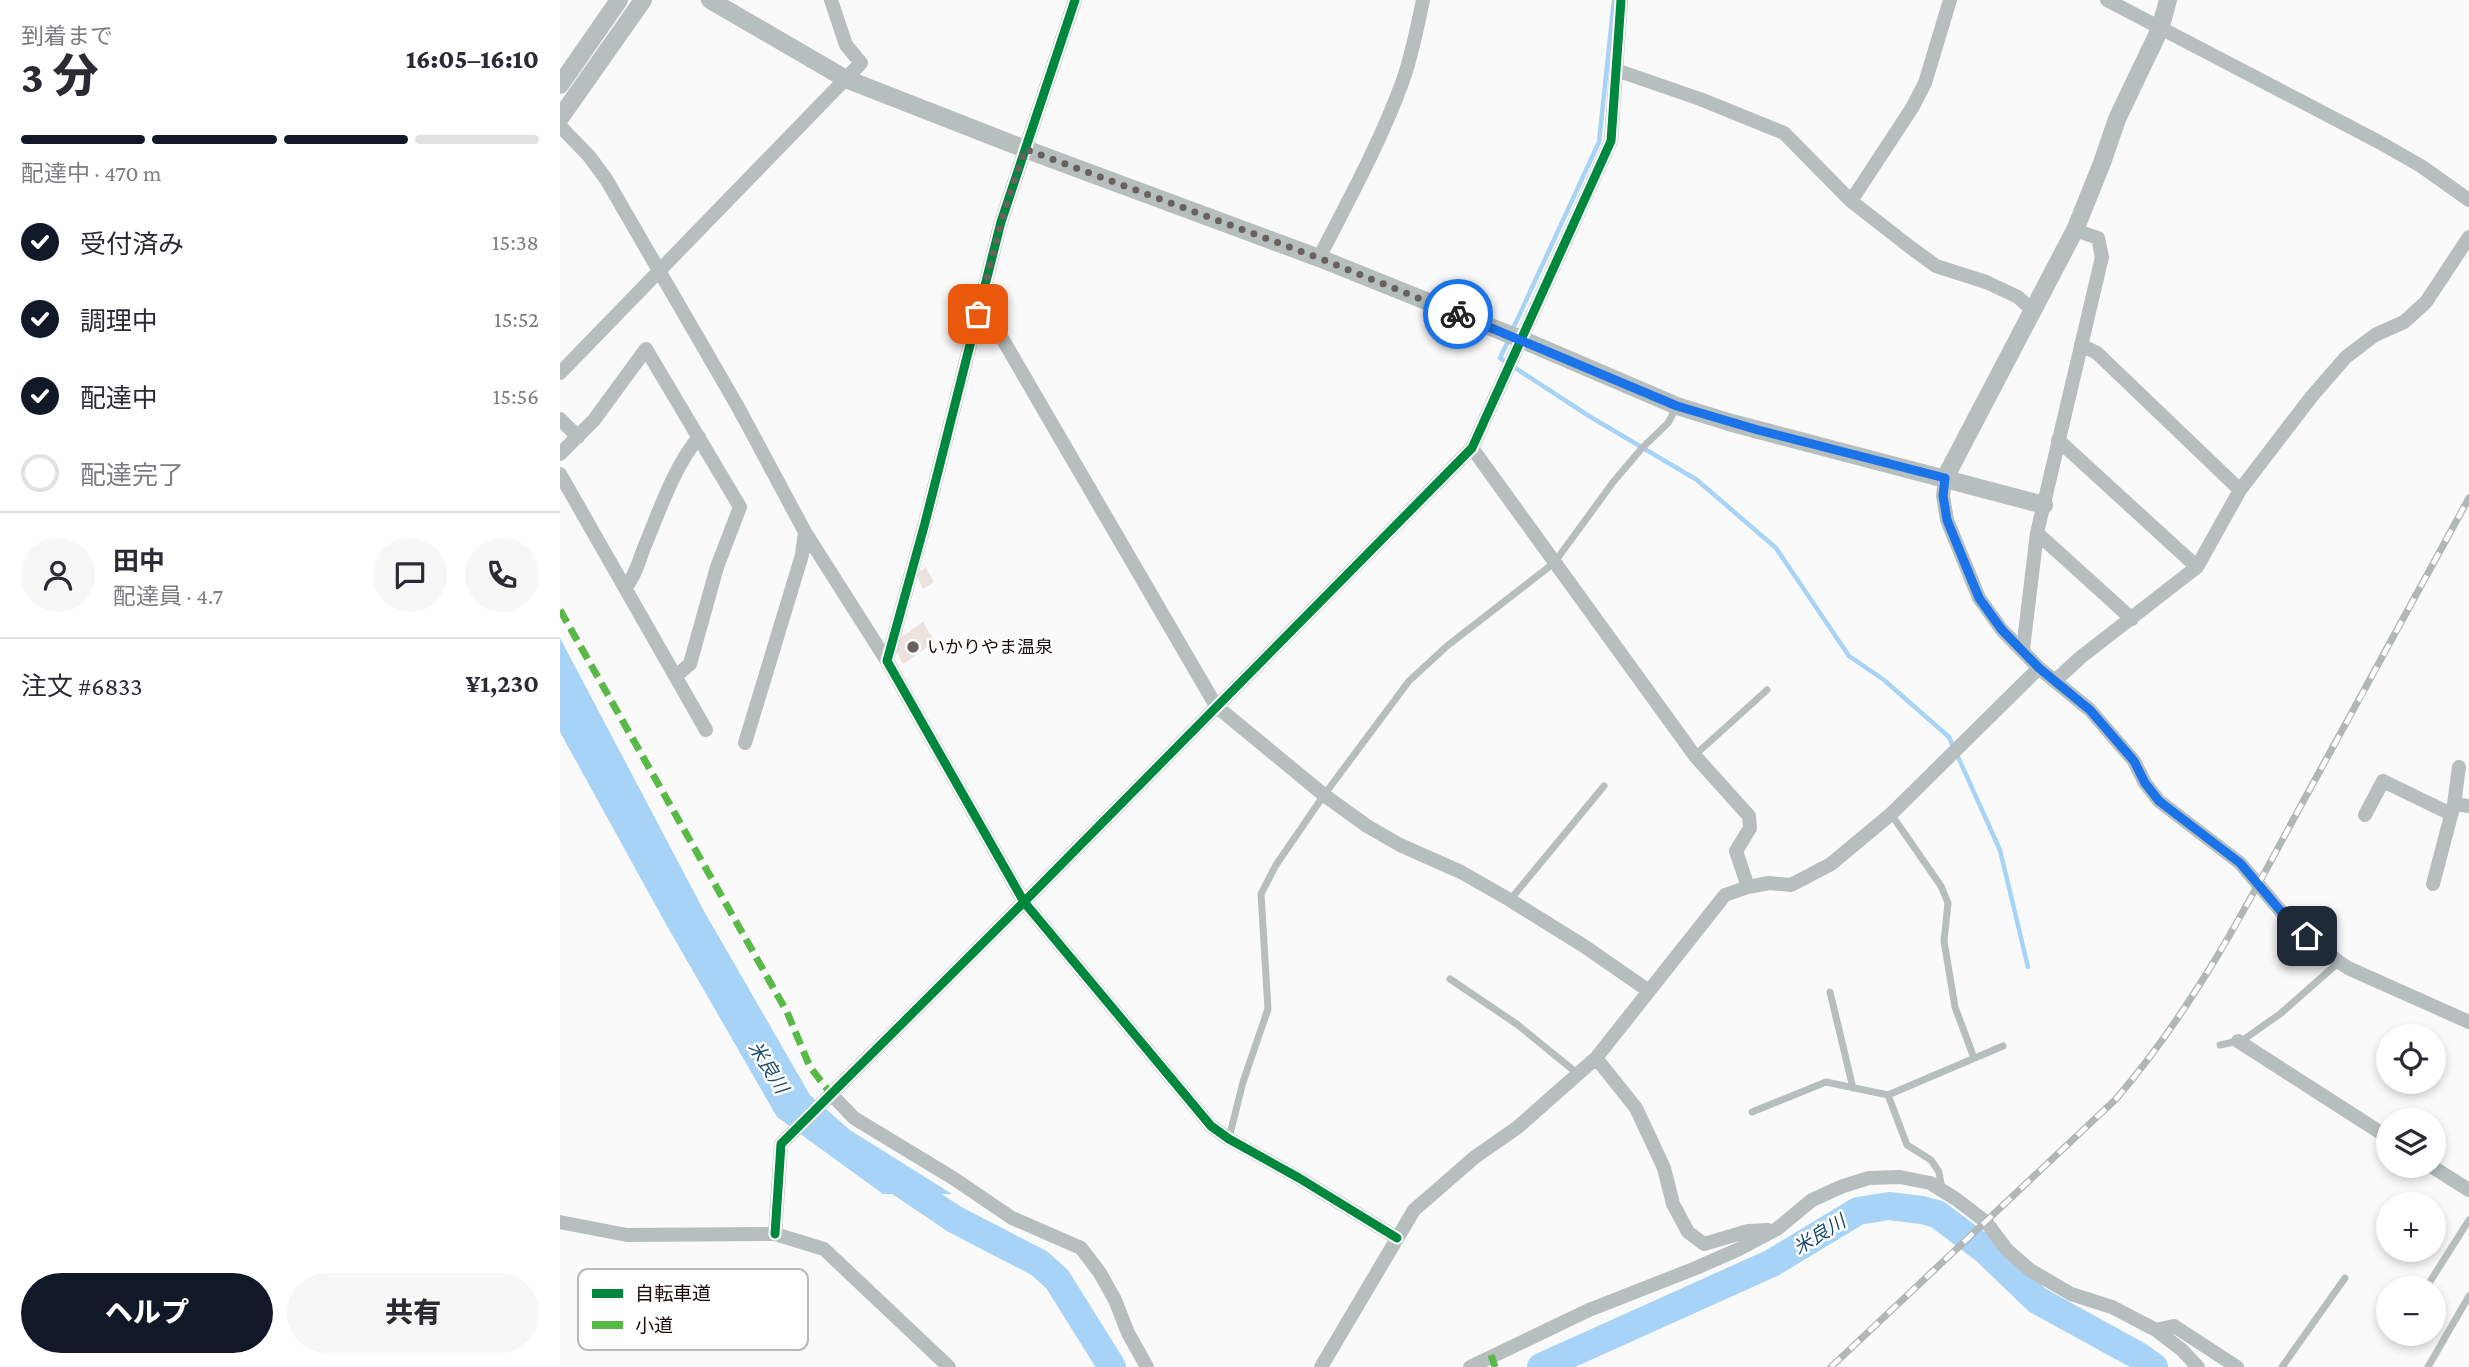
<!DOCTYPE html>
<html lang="ja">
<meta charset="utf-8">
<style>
:root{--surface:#fff;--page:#f7f7f7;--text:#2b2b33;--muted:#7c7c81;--line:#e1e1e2;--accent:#111827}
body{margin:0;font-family:"Crimson Pro","Noto Sans JP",serif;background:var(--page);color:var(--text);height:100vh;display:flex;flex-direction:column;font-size:26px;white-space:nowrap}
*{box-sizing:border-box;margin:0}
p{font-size:23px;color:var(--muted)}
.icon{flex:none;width:38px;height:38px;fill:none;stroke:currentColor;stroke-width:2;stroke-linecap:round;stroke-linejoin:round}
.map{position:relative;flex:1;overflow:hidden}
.drawer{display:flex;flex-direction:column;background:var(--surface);width:560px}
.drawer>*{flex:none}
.buttons{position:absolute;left:1816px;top:1024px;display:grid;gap:14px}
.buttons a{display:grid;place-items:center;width:70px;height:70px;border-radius:50%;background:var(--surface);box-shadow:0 4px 10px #0003;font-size:35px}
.pin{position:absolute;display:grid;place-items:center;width:60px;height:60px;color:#fff;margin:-30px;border-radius:14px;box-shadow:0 4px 10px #0006}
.courier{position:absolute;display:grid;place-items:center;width:70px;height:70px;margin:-35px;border:5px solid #1a73e8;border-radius:50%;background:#fff;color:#222;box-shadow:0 2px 9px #0007}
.summary em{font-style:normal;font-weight:800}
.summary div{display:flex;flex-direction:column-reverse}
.summary{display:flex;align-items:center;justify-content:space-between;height:119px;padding:0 21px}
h1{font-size:46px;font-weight:800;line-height:52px}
.bar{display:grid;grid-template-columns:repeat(4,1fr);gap:10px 7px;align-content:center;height:84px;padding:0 21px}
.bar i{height:9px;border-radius:5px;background:var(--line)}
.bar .on{background:var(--accent)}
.bar p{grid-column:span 4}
.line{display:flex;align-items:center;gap:18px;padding:0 21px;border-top:2px solid var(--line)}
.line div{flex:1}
.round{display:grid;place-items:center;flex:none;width:74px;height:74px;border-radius:37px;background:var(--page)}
ol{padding:0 21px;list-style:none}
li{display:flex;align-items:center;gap:21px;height:77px}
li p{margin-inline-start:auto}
li .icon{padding:7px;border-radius:50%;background:var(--accent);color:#fff;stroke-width:4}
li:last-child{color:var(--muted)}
li i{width:38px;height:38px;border:4px solid var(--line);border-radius:50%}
.action{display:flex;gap:14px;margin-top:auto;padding:14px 21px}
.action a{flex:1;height:80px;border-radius:42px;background:var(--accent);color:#fff;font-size:28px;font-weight:800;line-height:80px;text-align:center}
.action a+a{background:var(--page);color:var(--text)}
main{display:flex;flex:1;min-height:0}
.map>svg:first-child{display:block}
</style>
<main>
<section class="drawer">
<div class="summary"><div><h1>3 分</h1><p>到着まで</p></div><em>16:05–16:10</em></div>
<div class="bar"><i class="on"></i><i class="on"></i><i class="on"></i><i></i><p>配達中 · 470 m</p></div>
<ol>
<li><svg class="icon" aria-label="check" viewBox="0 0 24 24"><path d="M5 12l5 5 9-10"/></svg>受付済み<p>15:38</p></li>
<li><svg class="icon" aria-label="check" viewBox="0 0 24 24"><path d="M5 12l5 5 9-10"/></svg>調理中<p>15:52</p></li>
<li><svg class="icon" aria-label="check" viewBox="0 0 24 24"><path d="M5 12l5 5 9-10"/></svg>配達中<p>15:56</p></li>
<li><i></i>配達完了</li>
</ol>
<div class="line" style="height:126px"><a class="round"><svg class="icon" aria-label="person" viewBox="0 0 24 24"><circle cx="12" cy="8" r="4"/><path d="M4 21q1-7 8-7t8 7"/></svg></a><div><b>田中</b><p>配達員 · 4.7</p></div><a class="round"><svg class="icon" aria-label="chat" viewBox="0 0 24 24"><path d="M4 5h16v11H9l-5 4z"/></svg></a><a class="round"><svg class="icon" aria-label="phone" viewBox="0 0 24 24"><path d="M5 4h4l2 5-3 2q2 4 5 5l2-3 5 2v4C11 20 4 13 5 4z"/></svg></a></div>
<div class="line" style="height:91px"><div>注文 #6833</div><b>¥1,230</b></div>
<div class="action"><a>ヘルプ</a><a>共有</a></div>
</section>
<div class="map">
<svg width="1909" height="1367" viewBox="0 0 1909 1367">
<rect width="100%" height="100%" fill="#fafafa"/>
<path fill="#a7d3f6" d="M0,638L144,911L250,1095L290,1130L392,1194H323L217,1117L107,926L0,732Z"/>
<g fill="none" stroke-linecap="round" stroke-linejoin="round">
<path stroke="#a7d3f6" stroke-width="4.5" d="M952,331L1039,142L1054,0
M949,339L940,358L1029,416L1137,480L1216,548L1289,656L1324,680L1389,737L1440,850L1468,967"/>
<path stroke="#a7d3f6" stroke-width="28" d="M326,1173L394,1219L479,1263L497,1279L552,1367
M981,1367L1212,1263L1298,1211L1329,1206L1362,1210L1377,1214L1425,1250L1477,1300L1577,1355L1594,1367"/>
</g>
<path fill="#ece3df" d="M366,568L374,582L363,589L356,573Z
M363,622L375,642L343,664L336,651L340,638Z"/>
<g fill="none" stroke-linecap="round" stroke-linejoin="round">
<path stroke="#b6bebe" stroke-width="7" d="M1135,755L1207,690
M1331,814L1381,886L1388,903L1384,941L1395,1007L1414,1058
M950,900L1044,786
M890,979L958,1025L1018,1074
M1270,992L1293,1088
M1660,1045L1683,1040L1720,1014L1779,962
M1328,1095L1347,1145L1371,1160L1379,1172L1382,1190
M1192,1112L1266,1082L1328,1095L1443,1046
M669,1138L683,1082L708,1009L701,894L716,865L764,795L849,681L887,646L994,563L1054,481L1083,447L1108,423L1116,408
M1866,1288L1909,1220
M1722,1367L1785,1278
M1868,1367L1909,1296"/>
<path stroke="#b6bebe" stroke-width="14" d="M515,0L441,222L365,523L327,661L464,902L651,1126L669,1139L739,1178L837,1238
M1547,0L1819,142L1861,166L1909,200
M1056,70L1140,99L1224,133L1291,201L1350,247L1376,266L1426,282L1458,297L1473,311
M0,126L29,156L46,179L178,407L245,532L327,661
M1291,201L1352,108L1365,83L1390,0
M759,258C788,201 820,143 842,83C852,56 857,28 863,0
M418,315L432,321L656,706L764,795L807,826L840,845L901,872L950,900L1024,946L1089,991
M1521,345L1537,353L1680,490
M0,373L301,63L286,45L271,0
M0,419L18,437
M1498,440L1637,567
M912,448L1135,756L1189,816L1190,828L1176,851L1188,887
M0,454L34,420L86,349L180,507L157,567L130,664L116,676
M0,474L146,730
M1385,478L1383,496L1387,520L1419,598L1442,630L1479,668L1530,710L1574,761L1585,783L1599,801L1680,863L1730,922L1779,962L1788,968L1909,1022
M1477,533L1572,619
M66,587C77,573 79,559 86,543C100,509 115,465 139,437
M1463,649L1477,533L1542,257L1538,238L1515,230
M1496,680L1521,657L1637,567L1680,490L1752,396L1786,357L1815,335L1844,322L1866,302L1909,237
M185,743L242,555L245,532
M1894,804L1899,767
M1805,815L1823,781L1891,814
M1873,884L1894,804L1909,806
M1678,1041L1829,1138
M1036,1058L1076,1108L1104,1168L1113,1204L1128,1232L1144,1244L1188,1231L1208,1230
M271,1094L294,1118L393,1178L452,1218L521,1248L540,1273L555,1300L568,1333L587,1367
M1871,1166L1909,1190
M0,1222L67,1235L215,1234L264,1249L389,1367
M215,1234L221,1144L464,902L912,448L1051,141L1061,0
M1596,1330L1614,1326L1677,1367
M761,1367L854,1210L915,1157L958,1127L1036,1058L1165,895L1188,887L1209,883L1231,885L1271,864L1331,814L1479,668
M910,1367L1029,1310L1136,1268L1177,1250L1217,1229L1252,1200L1283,1186L1309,1178L1340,1177L1370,1183L1396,1199L1426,1222L1447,1250L1470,1270L1511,1294L1552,1307L1596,1330L1622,1350L1638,1367"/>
<path stroke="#b6bebe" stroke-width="18" d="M150,0L286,79L465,149L759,258L963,340L1117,406L1172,423L1484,505
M0,85L59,0
M0,118L83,0
M1385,478L1515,230L1542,163L1557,119L1600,29L1608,0"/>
<g stroke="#b1b6b6" stroke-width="7">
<path id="rail" d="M1271,1367L1556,1099C1633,1009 1683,913 1739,809C1796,706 1852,602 1909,498"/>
</g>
<use href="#rail" stroke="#fff" stroke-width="4.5" stroke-dasharray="13" stroke-linecap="butt"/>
<path stroke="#58b947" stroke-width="7" stroke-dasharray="14 7" stroke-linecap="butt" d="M0,610L227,1012L250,1067L271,1094
M931,1355L935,1367"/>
<g stroke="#fff" stroke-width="13">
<path id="cycleway" d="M515,0L441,222L365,523L327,661L464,902L651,1126L669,1139L739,1178L837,1238
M215,1234L221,1144L464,902L912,448L1051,141L1061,0"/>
</g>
<use href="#cycleway" stroke="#00873e" stroke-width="9"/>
</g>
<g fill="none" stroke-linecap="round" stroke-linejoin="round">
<path stroke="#68615e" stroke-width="7" stroke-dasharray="0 12.6" d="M418,314L441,222L465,149L759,258L898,314"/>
<path stroke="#1a73e8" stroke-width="9" d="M898,314L1117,406L1198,430L1385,478L1383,496L1387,520L1419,598L1442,630L1479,668L1530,710L1574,761L1585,783L1599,801L1680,863L1730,922L1747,936"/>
</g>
<circle fill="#68615e" stroke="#fff" stroke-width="2.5" cx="353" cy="647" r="7"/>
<g text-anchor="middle" stroke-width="5" stroke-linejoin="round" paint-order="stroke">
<g font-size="18" fill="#1a0e0a" stroke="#fff" text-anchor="start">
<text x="367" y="653">いかりやま温泉</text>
</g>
<g font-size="19" font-style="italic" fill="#1c4b6c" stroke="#fff">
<text transform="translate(209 1067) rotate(58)" y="7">米良川</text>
<text transform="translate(1259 1234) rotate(-31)" y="7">米良川</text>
</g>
</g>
<rect x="18" y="1269" width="230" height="81" rx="10" fill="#fff" stroke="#bab7b6" stroke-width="2"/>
<rect x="32" y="1289" width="31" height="9" fill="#00873e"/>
<rect x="32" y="1321" width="31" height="8" fill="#58b947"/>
<g font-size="19" fill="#1a0e0a">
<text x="75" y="1300">自転車道</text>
<text x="75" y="1332">小道</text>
</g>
</svg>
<div class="buttons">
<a><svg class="icon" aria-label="locate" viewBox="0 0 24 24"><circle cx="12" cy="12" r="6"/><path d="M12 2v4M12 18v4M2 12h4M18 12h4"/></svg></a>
<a><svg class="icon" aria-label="layers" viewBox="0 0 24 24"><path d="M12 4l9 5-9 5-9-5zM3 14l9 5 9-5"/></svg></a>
<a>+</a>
<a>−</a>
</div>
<div class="pin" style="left:418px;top:314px;background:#ea580c"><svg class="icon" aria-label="bag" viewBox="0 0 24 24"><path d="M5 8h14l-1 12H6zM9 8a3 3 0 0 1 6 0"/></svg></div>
<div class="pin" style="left:1747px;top:936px;background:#1f2937"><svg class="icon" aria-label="home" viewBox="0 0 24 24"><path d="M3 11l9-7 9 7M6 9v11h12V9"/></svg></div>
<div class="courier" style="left:898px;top:314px"><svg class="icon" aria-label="bike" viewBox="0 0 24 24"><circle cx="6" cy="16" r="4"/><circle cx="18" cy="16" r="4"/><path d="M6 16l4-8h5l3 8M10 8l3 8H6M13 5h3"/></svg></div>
</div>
</main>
